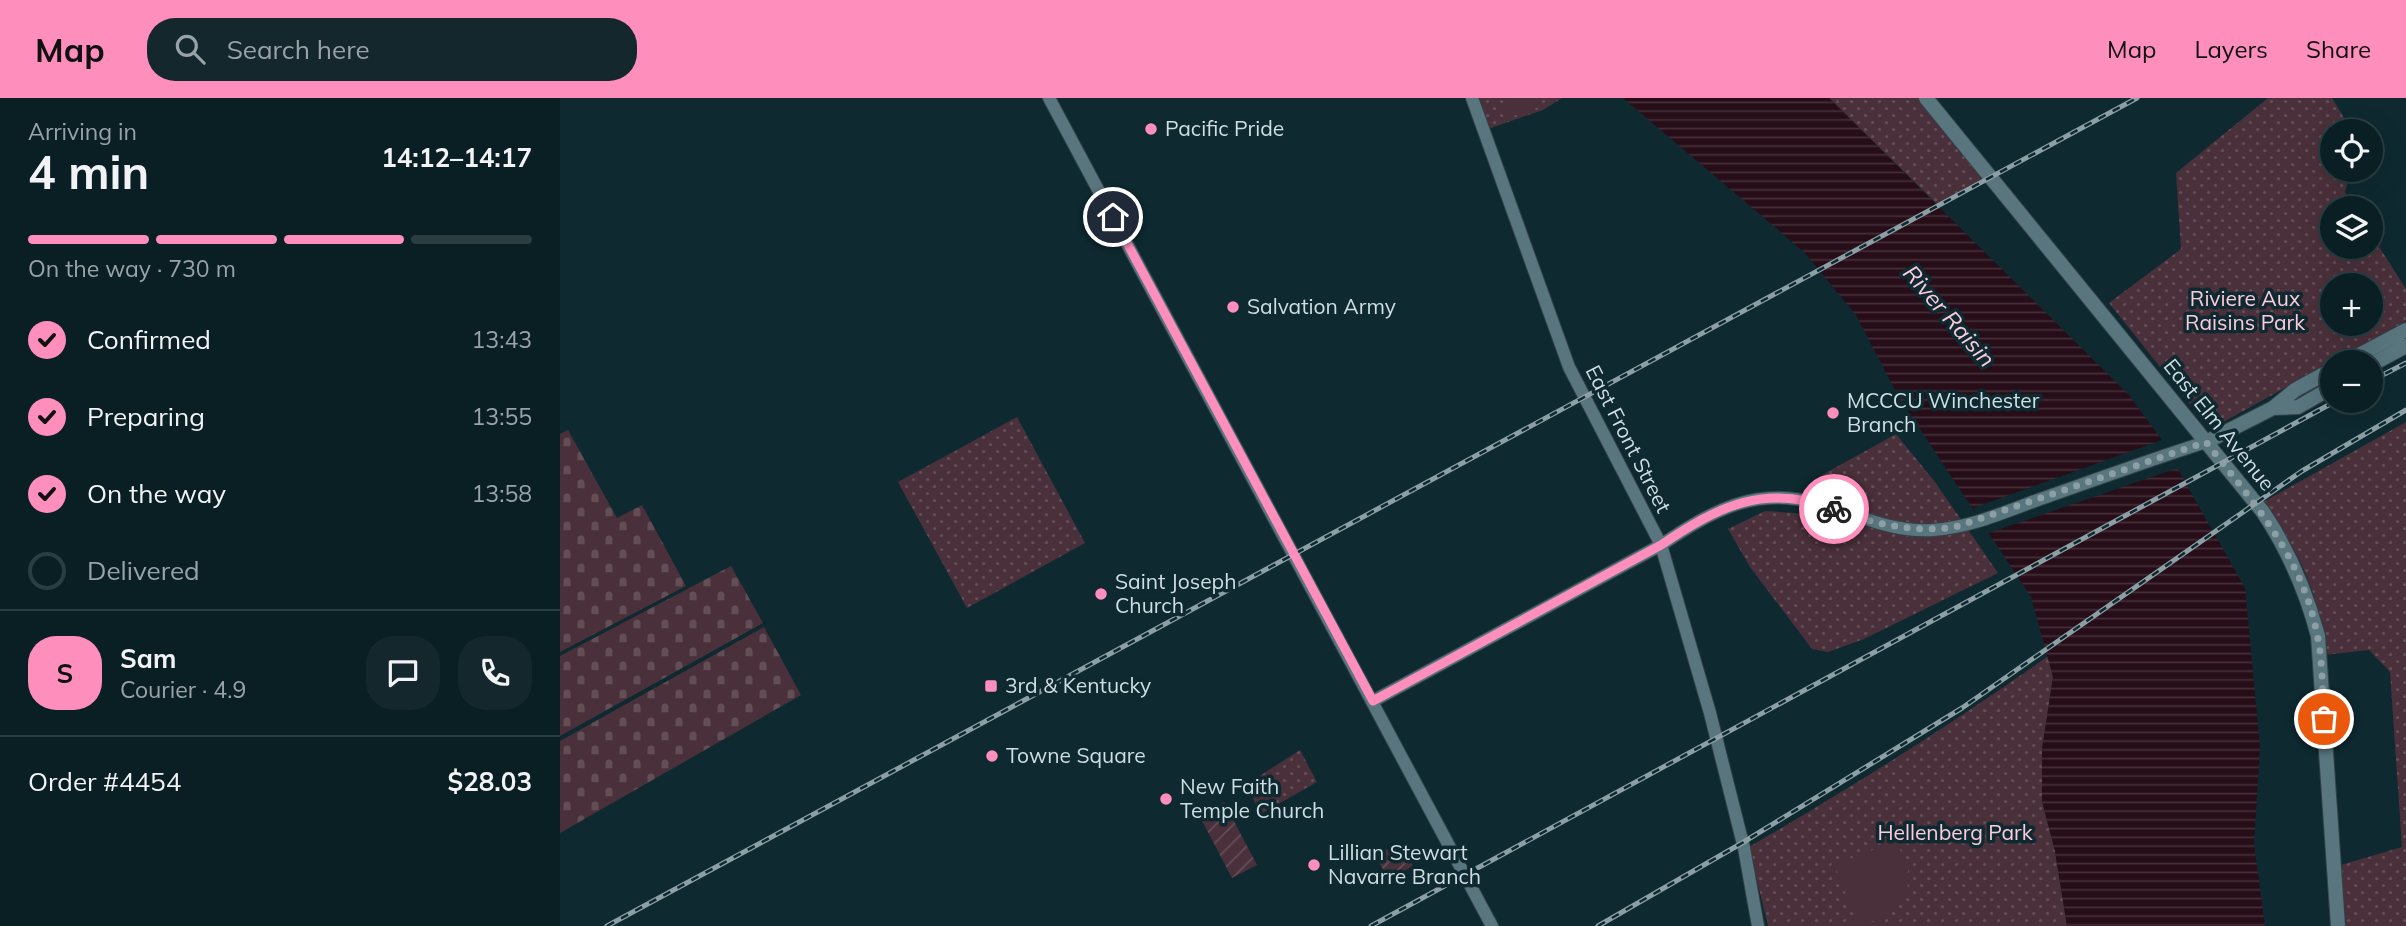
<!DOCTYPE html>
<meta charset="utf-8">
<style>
:root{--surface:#0a1f24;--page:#13272c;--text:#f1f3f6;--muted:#99a2a6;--line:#2a3d41;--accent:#fe8ebc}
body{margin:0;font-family:Mulish,sans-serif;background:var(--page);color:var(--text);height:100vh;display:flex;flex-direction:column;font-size:26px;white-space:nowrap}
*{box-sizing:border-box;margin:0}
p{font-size:23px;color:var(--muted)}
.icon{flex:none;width:38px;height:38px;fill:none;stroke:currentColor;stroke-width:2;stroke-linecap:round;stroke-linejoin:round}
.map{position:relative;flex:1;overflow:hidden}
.drawer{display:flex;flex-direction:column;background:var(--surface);width:560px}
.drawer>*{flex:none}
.controls{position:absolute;left:1760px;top:21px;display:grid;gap:14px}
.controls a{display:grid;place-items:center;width:63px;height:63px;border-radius:50%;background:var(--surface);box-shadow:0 7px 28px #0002,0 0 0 2px var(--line);font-size:35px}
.pin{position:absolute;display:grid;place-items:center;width:60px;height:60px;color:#fff;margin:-30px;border:4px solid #fff;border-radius:50%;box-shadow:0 2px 7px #0007}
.courier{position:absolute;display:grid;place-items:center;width:70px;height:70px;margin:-35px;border:5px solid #fe8ebc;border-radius:50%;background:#fff;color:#222;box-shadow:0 2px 9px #0007}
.headline em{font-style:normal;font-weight:700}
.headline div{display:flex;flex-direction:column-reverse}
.headline{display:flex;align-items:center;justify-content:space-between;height:119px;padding:0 28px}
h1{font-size:46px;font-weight:700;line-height:52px}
.bar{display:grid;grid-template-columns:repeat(4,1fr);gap:10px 7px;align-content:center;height:84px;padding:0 28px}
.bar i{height:9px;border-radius:5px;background:var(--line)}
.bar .current{background:var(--accent)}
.bar p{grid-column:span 4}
.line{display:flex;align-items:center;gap:18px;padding:0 28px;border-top:2px solid var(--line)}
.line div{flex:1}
.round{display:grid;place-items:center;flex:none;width:74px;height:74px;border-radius:28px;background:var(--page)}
ol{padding:0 28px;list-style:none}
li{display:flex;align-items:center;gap:21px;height:77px}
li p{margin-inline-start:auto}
li .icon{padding:7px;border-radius:50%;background:var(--accent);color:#111;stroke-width:4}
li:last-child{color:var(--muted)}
li i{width:38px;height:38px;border:4px solid var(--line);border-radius:50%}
header{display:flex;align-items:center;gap:42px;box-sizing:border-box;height:98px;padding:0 35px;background:var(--accent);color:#111}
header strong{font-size:33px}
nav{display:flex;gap:38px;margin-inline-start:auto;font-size:24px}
.search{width:490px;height:63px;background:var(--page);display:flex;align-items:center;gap:18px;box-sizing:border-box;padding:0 24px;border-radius:28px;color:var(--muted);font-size:26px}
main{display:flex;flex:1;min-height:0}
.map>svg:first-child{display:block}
</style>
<header>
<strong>Map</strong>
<div class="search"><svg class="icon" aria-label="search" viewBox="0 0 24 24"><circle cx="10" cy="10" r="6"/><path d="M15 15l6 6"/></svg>Search here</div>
<nav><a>Map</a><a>Layers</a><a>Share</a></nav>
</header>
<main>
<section class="drawer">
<div class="headline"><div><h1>4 min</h1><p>Arriving in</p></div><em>14:12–14:17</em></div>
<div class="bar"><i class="current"></i><i class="current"></i><i class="current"></i><i></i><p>On the way · 730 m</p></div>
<ol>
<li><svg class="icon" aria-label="check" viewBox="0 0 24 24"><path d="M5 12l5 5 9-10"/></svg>Confirmed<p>13:43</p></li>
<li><svg class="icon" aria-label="check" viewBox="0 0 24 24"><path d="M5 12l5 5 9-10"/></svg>Preparing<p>13:55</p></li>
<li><svg class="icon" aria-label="check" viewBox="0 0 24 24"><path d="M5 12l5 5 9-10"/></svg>On the way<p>13:58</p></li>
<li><i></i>Delivered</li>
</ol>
<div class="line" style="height:126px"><b class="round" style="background:var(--accent);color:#111">S</b><div><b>Sam</b><p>Courier · 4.9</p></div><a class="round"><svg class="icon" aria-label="chat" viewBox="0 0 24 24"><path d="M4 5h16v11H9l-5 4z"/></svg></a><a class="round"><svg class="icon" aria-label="phone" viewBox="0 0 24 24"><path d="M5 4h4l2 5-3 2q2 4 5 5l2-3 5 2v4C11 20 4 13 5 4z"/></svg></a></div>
<div class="line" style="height:91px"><div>Order #4454</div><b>$28.03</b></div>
</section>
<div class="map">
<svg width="1846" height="828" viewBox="0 0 1846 828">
<defs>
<pattern id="grass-dots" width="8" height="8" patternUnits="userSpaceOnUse" patternTransform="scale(1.75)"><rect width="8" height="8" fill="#4a303a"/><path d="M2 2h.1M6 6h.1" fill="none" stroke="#634e56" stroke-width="1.8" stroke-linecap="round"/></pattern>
<pattern id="cemetery-stones" width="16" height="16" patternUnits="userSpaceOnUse" patternTransform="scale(1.75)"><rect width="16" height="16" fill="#4a303a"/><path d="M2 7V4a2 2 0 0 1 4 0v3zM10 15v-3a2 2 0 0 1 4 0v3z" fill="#634e56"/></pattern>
<pattern id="garden-furrows" width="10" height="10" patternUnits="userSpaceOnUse" patternTransform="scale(1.75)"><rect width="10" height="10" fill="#4a303a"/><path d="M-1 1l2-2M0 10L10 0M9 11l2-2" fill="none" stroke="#634e56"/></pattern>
<pattern id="water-rules" width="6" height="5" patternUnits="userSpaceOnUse" patternTransform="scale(1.75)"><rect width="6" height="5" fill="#260d17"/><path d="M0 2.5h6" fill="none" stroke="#443039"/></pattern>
</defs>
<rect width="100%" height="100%" fill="#0e2930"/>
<path fill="url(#grass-dots)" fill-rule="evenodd" d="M912,0H1002L983,12L925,32Z
M1269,0H1365L1428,79L1377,106Z
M1708,0H1772L1792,33H1773V72H1791L1785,94L1795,110H1773V149H1811V136L1846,191V223L1656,328L1644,324L1549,205L1621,151L1616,75ZM1773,187H1811V226H1773Z
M457,319L525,445L407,510L338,384Z
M1846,324V828H1786L1781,767L1842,749L1830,574L1809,552L1765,557C1761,498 1738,450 1703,404Z
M1336,336L1375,384L1438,475L1304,541L1268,554L1252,551L1190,469L1168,431L1205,413L1248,416L1261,396L1262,377Z
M1488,558L1493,579L1482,651V703L1495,753L1507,828H1208L1189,749C1292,689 1391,627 1488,558Z
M740,652L757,684L701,716L687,689L690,684Z"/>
<path fill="url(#cemetery-stones)" d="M8,332L57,420L82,407L126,488L0,554V336Z
M171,468L203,525L0,638V558Z
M204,529L241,597L0,735V643Z"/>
<path fill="url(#garden-furrows)" d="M664,704L697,767L672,780L639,717Z
M840,744L853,768L829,781L815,758Z"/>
<path fill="#4a303a" d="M957,0H979L982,8L950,19L944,5Z
M1334,744C1365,779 1343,825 1297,825L1276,771L1271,768L1275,760L1281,764Z"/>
<path fill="url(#water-rules)" d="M1063,0H1269L1568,296L1599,338L1685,490L1700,649L1694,746L1705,828H1507L1495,753L1482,703V651L1493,579L1471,499L1338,298L1296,217L1244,154Z"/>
<path fill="#0e2930" d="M1602,342L1618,370L1429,435L1413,410Z"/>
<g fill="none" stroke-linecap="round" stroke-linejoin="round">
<g stroke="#324249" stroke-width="14">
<path id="tertiary" d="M489,0L932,828
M912,0L1009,269L1101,447L1150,615L1184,750L1198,828
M813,603L1101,447C1152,413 1196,387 1259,406C1296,416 1333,435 1373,432C1408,430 1442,415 1475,403C1532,383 1589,362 1646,344"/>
</g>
<g stroke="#324249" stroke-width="16">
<path id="secondary" d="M1366,0L1703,414C1729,453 1746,493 1758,538L1778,828
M1786,264L1846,232
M1811,267L1846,248
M1713,310L1738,309L1773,289
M1646,344L1713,310L1735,292L1773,271"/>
</g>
<use href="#tertiary" stroke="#59767e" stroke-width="12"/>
<use href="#secondary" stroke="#59767e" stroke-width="14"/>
<g stroke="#8c9fa5" stroke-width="5">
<path id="rail" d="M1811,283L1846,265
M47,828L1577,0
M811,828L1776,303
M1038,828L1182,745L1402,610L1742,373L1846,312"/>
</g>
<use href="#rail" stroke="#0e2930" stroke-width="2.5" stroke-dasharray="8" stroke-linecap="butt"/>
</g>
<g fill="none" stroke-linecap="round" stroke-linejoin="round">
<path stroke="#8b9fa4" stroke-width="7" stroke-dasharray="0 12.6" d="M1274,411C1313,426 1354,435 1395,429L1646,344C1693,404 1742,458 1757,536C1763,563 1762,593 1764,621"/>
<path stroke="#fe8ebc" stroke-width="9" d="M553,119L813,603L1101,447C1159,408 1204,385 1274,411"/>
</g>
<g fill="#fe8ebc" stroke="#0e2930" stroke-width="2.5">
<circle cx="591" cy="31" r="7"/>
<circle cx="673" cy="209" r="7"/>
<circle cx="1273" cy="315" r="7"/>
<circle cx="541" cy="496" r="7"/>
<rect x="424" y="581" width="14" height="14" rx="3.5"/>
<circle cx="432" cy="658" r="7"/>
<circle cx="606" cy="701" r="7"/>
<circle cx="754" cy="767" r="7"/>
</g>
<g text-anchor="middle" stroke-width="7" stroke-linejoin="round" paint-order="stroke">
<g font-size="21" fill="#cfdee3" stroke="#0e2930" text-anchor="start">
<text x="605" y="38">Pacific Pride</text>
<text x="687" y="216">Salvation Army</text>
<text x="1287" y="310">MCCCU Winchester<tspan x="1287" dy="24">Branch</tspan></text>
<text x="555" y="491">Saint Joseph<tspan x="555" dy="24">Church</tspan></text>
<text x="445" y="595">3rd &amp; Kentucky</text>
<text x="446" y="665">Towne Square</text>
<text x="620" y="696">New Faith<tspan x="620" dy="24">Temple Church</tspan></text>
<text x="768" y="762">Lillian Stewart<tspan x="768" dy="24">Navarre Branch</tspan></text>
</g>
<g font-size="21" fill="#fccbdc" stroke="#0e2930">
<text x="1685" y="208">Riviere Aux<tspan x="1685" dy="24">Raisins Park</tspan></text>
<text x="1395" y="742">Hellenberg Park</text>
</g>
<g font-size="21" fill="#cfdee3" stroke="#0e2930">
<text transform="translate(1659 327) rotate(51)" y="7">East Elm Avenue</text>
<text transform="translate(1068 341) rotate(63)" y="7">East Front Street</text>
</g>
<g font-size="23" font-style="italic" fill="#fccbdc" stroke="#0e2930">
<text transform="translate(1389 218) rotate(49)" y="8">River Raisin</text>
</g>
</g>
</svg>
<div class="controls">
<a><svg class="icon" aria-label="locate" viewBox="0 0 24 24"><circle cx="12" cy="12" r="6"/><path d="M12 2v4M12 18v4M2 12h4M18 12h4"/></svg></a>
<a><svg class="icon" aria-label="layers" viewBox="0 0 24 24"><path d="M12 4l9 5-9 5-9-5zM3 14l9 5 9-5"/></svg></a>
<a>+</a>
<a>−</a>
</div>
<div class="pin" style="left:1764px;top:621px;background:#ea580c"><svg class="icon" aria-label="bag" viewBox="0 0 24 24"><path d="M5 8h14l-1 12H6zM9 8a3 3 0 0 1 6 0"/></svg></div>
<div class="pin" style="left:553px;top:119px;background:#1f2937"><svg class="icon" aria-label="home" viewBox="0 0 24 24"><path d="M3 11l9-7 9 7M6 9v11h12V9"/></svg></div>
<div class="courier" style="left:1274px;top:411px"><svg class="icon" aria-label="bike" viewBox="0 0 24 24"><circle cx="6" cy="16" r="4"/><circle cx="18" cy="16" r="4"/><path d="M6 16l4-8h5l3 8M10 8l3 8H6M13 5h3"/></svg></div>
</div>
</main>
